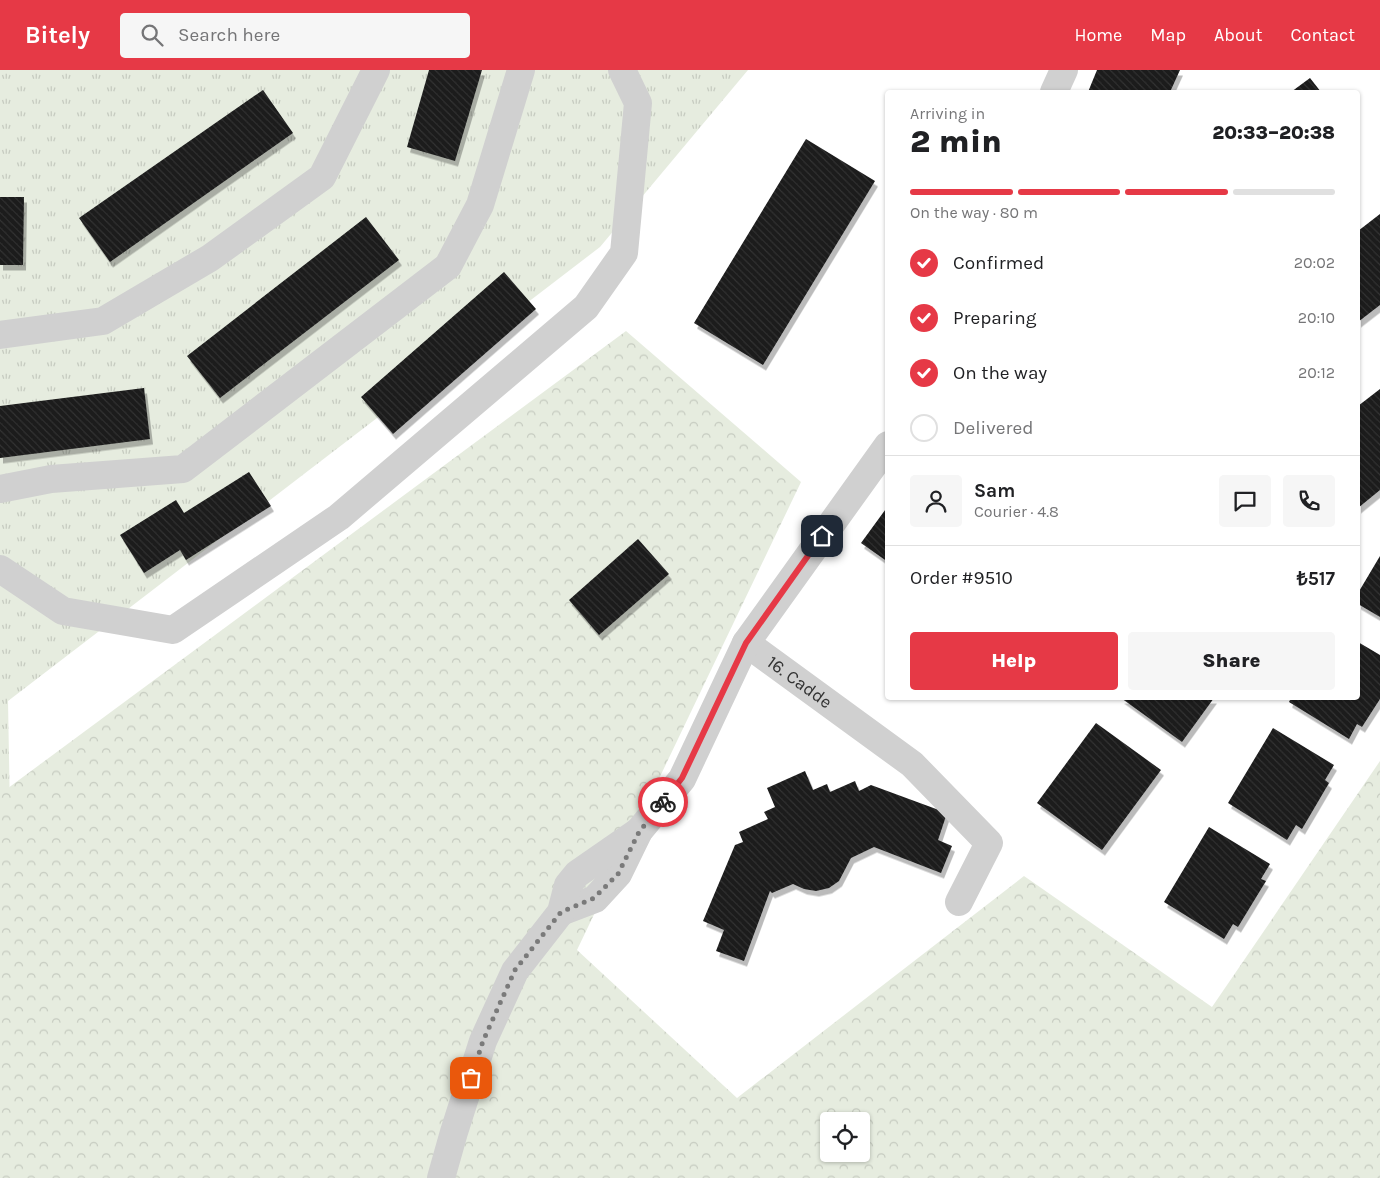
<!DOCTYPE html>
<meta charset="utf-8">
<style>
:root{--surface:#fff;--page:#f6f6f6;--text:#202124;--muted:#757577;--line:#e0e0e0;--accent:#e63946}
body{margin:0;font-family:Karla,sans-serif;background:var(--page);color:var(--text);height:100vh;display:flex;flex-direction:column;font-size:19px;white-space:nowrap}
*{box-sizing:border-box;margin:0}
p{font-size:16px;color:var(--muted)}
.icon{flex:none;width:28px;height:28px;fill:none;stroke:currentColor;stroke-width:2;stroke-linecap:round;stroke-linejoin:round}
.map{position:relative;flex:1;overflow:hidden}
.details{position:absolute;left:885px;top:20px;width:475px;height:610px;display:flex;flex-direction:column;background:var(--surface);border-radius:5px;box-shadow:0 1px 4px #0004}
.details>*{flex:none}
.controls{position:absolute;left:820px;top:1042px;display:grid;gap:10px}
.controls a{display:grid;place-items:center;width:50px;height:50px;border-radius:5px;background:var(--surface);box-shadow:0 1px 4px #0004;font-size:25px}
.pin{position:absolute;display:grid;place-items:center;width:42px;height:42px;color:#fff;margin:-21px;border-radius:10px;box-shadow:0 2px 8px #0006}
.courier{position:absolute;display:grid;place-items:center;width:50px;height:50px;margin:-25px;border:4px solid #e63946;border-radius:50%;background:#fff;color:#222;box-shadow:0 1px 6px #0007}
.overview em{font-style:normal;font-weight:800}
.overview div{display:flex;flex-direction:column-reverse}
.overview{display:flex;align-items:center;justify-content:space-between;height:85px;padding:0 25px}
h1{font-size:32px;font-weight:800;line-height:38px}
.bar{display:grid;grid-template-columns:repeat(4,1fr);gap:8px 5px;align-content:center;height:60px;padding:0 25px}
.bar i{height:6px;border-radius:4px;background:var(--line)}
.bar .on{background:var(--accent)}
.bar p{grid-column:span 4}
.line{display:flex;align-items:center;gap:12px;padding:0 25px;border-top:1px solid var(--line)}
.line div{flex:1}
.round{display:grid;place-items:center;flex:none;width:52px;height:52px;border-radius:5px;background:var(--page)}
ol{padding:0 25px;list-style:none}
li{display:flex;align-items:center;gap:15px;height:55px}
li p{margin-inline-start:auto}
li .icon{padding:5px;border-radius:50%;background:var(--accent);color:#fff;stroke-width:4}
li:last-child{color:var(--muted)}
li i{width:28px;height:28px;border:2px solid var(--line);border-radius:50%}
.button{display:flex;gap:10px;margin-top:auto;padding:10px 25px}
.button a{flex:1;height:58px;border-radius:5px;background:var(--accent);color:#fff;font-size:20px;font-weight:800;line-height:58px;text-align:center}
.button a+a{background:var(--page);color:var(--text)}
header{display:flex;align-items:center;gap:30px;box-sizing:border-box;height:70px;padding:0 25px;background:var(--accent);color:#fff}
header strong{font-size:24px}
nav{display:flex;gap:28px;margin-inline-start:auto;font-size:18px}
.search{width:350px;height:45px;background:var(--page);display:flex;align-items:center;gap:12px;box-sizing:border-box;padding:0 18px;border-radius:5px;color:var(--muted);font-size:19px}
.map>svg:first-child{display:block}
</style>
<header>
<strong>Bitely</strong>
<div class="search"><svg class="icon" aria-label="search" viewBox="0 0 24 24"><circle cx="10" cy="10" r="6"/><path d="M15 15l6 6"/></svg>Search here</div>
<nav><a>Home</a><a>Map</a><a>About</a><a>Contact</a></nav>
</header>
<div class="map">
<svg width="1380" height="1108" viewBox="0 0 1380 1108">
<defs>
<pattern id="grass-tufts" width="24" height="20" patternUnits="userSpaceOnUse" patternTransform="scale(1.25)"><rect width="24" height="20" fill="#e6ecdf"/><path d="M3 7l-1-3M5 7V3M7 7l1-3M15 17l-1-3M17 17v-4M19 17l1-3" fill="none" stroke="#c6cbc0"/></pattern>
<pattern id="forest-crowns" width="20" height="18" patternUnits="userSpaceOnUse" patternTransform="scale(1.25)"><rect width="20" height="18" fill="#e6ecdf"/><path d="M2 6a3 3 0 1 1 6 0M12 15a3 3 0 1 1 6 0" fill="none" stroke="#c6cbc0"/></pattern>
<pattern id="building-back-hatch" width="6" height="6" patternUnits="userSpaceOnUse" patternTransform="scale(1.25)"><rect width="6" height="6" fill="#1a1a1a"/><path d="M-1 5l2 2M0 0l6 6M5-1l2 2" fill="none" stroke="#333"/></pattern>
<filter id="shadow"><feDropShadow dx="3" dy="5.5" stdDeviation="0" flood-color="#0004"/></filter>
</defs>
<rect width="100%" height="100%" fill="#fff"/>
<path fill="url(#grass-tufts)" d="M0,0H748L600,177L8,631L16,1076L0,1080Z"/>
<path fill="url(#forest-crowns)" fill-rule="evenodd" d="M626,261L801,412L577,880L737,1028L1024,806L1212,937L1380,691V1108H0V724ZM829,1051H861V1084H829Z"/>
<path fill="url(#building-back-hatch)" filter="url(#shadow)" d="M429,0H482L455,91L407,77Z
M1097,0H1180L1170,22H1088Z
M1310,8L1321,22H1291Z
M263,20L293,63L110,192L79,148Z
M806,69L875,111L763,295L694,253Z
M0,127H24L23,195H0Z
M1380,144V235L1358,252V161Z
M366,147L399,190L220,328L187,286Z
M504,202L536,239L393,364L361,327Z
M144,318L150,369L0,388V336Z
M1380,319V420L1358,438V336Z
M249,402L271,436L186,490L180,480L144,503L120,465L176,430L184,443Z
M888,436V492L861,473Z
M638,469L669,504L599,565L569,530Z
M1380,486V547L1358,534V523Z
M1358,572L1380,585V629L1362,657L1357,654L1349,669L1289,632L1291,628H1358Z
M1121,628H1214L1182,672Z
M1096,653L1161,700L1102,780L1037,733Z
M1273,658L1334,695L1325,710L1329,713L1302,759L1296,755L1287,770L1228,733Z
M805,701L813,720L827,714L830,722L855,711L859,721L871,715L947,743L938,770L952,776L941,803L874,777L851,788L839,811L829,818L816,821L804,819L793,814L772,823L770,821L744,891L716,881L724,860L703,851L735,775L743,772L739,762L768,749L764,742L775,737L767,718Z
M1209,757L1270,794L1261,809L1266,811L1238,857L1233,854L1224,869L1164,832Z"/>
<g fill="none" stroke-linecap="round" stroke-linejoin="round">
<g stroke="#d0d0d0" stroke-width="28">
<path d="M1054,22L1064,0"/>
<path d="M0,265L103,251L210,188L322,107L376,0"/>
<path id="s1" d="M888,375L746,573L912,694L989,773L959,832"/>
<path d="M0,419L51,409L183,399L448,196L480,135L521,0"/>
<path d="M0,499L63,541L173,560L339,447L586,237L624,183L638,33L622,0"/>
<path d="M561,842L595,829L618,804L639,761L682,709L746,573"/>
<path d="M441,1108L454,1062L483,971L515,901L561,842L568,815L577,804L639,761"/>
</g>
</g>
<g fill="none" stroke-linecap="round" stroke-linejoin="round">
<path stroke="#7a7a7a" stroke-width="5" stroke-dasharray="0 9" d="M471,1008L483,971L515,900L561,842L594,828L618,804L639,762L663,732"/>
<path stroke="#e63946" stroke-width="6" d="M663,732L682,708L746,573L822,466"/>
</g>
<g text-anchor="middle" stroke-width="5" stroke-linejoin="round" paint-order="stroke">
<g font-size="18" fill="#333" stroke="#fff">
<text dy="6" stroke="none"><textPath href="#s1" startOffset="310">16. Cadde</textPath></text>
</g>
</g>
</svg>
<div class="controls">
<a><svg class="icon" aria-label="locate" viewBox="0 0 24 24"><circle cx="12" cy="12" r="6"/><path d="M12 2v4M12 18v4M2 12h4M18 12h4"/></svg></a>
</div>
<div class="pin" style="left:471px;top:1008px;background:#ea580c"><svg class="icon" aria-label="bag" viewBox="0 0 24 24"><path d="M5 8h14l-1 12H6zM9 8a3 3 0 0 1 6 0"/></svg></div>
<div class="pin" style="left:822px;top:466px;background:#1f2937"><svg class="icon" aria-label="home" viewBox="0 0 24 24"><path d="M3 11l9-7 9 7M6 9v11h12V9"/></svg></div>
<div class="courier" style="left:663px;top:732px"><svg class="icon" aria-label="bike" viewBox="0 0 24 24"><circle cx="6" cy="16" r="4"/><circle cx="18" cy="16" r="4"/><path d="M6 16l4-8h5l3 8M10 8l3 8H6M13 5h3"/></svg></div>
<section class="details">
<div class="overview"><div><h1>2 min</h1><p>Arriving in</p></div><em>20:33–20:38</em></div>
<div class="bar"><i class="on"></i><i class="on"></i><i class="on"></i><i></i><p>On the way · 80 m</p></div>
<ol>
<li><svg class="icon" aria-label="check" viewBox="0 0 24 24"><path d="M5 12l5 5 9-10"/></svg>Confirmed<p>20:02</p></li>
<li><svg class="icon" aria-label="check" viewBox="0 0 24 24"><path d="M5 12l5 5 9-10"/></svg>Preparing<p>20:10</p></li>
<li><svg class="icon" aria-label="check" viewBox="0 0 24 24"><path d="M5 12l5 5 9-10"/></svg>On the way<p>20:12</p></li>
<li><i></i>Delivered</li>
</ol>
<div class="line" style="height:90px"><a class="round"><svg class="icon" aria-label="person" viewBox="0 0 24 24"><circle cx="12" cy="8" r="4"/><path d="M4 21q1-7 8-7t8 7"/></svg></a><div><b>Sam</b><p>Courier · 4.8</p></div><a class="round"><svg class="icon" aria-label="chat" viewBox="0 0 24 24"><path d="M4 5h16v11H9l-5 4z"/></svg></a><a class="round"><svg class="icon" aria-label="phone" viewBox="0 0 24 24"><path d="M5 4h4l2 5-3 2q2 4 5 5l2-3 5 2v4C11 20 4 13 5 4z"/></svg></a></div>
<div class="line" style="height:65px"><div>Order #9510</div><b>₺517</b></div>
<div class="button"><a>Help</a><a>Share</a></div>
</section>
</div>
